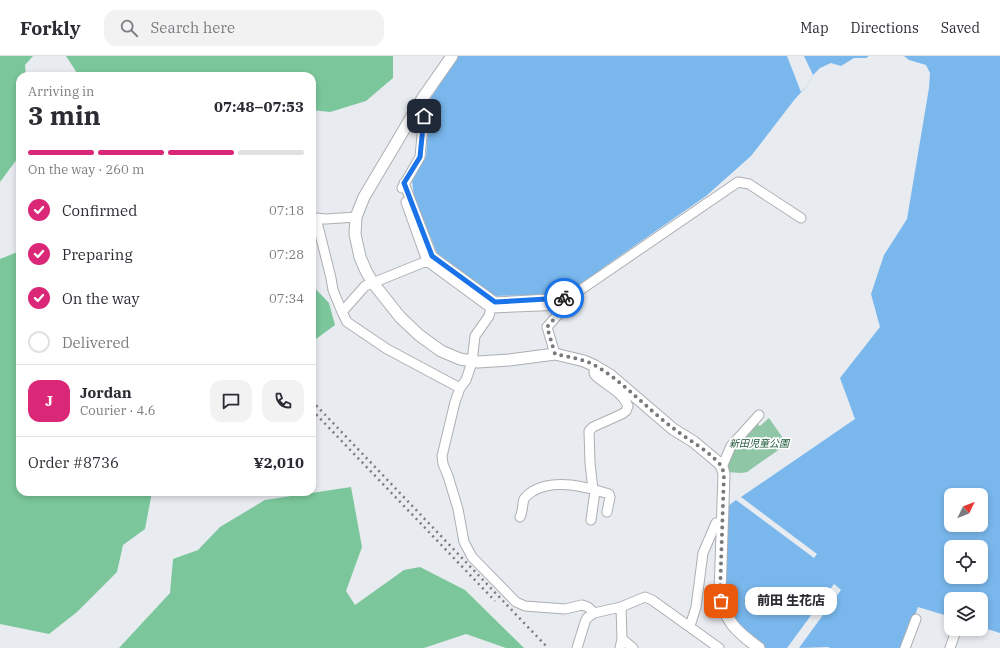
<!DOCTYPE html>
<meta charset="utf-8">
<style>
:root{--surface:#fff;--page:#f2f2f3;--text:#2b2b33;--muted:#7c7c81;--line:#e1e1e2;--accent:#db2777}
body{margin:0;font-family:"IBM Plex Serif","Noto Sans JP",serif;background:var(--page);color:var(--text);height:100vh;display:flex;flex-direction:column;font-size:15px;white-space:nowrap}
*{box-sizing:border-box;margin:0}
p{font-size:13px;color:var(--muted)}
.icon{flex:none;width:22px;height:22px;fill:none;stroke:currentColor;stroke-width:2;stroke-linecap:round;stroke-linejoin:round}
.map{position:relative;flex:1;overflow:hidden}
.sheet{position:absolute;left:16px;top:16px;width:300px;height:424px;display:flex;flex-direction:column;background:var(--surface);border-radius:12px;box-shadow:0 2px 6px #0003}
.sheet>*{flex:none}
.needle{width:26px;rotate:47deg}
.tools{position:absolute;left:944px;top:432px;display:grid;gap:8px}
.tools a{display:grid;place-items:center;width:44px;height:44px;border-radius:8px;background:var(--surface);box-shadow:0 2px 6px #0003;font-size:20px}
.pin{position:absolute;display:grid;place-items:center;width:34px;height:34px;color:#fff;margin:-17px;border-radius:8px;box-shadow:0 2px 6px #0006}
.courier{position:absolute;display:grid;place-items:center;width:40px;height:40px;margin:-20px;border:3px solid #1a73e8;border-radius:50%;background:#fff;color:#222;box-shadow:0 1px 5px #0007}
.bubble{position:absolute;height:28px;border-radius:12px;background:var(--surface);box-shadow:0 2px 6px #0003;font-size:13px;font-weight:800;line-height:28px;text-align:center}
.headline em{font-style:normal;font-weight:800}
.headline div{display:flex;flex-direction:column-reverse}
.headline{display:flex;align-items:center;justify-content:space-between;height:68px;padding:0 12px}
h1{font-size:26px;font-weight:800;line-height:30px}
.bar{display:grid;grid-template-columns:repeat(4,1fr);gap:6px 4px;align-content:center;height:48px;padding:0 12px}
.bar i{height:5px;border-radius:3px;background:var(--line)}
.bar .on{background:var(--accent)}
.bar p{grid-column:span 4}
.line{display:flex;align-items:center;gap:10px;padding:0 12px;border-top:1px solid var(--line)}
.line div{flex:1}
.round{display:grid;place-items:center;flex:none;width:42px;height:42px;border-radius:12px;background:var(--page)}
ol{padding:0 12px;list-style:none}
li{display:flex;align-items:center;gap:12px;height:44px}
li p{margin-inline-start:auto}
li .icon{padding:4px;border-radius:50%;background:var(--accent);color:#fff;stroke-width:4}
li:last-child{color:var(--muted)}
li i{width:22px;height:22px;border:2px solid var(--line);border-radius:50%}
header{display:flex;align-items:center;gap:24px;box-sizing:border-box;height:56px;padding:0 20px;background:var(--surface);border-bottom:1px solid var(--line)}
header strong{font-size:19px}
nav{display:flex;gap:22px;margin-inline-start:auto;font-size:14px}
.search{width:280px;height:36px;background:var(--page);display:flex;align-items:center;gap:10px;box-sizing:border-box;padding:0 14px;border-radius:12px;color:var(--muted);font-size:15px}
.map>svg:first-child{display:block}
</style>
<header>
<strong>Forkly</strong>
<div class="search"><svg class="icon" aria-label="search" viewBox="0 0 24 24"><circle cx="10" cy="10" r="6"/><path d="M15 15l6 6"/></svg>Search here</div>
<nav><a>Map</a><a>Directions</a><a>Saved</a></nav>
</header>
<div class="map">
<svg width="1000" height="592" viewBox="0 0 1000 592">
<rect width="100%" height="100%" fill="#e8ebf0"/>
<path fill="#8fc6a5" d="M769,362L787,388L747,416L742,417L726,416C727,393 741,382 755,366L760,370Z"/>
<path fill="#7bc79b" d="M0,0H33L25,9L26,20H20V99L0,126Z
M66,0H393V22L366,45L330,56L312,54V20H79Z
M20,195V436H152L145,473L123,489L117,516L77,556L49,578L0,568V203Z
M312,229L329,247L335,269L312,286Z
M351,431L362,491L346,535L355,549L404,514L420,511L465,534L524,592H506L466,578L424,592H119L170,537L173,503L198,494L220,471L265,444Z"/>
<path fill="#79b7ec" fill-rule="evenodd" d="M458,0H869L866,2H854L841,10L831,7L820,12L813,19L807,30L795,43L751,100L706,140L604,211L570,238L494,240L437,197L414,140L412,125L426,100L430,43Z
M904,0H1000V577L981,571V543H951V561L918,551L903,592H830L828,591L799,592L841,534L834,528L787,592H766L748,579L737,567L729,553L725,540L728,450L736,444L814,502L817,498L741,441L855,363L840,322L880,271L871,238L884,199L907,163L929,32L930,17L926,9L909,4ZM951,439H981V469H951ZM951,491H981V521H951Z"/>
<path fill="#e8ebf0" d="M787,0H804L813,19L807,30L801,36Z"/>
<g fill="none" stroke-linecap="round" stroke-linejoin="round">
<g stroke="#acafb3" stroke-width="11">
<path id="minor" d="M404,127L432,200L495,246L566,242L573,239L738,126L749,128L801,162
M402,132L420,101L425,47L422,43
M406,146L427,205L491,252
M356,161L326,163L316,162L331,222L333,234L342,256L365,230L427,205
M564,249L491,252L489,260L475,280L472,306L466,324L460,332L455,346L442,400L443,408L448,420L458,453L464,486L472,501L516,546L525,550L565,553L582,549L588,551L594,557L621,551L645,541L652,544L719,592
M342,256L347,266L387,293L460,332
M555,298L547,271L563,253L565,245
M722,411L731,390L759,359
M593,434L590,407L589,375L593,371L622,358L626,355L628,350C623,336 605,329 595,319L594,317L595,310
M520,461C523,456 522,449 524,443C526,440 530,437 533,435C555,422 587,431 609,438L610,441L607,456
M591,464L595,435
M690,570L696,551L703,497L716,467L722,466
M622,583L633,592
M577,592L585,566L587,562L594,557
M620,592L622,583L621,551
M905,592L916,563
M950,592L956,575"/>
</g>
<g stroke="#acafb3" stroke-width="13">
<path id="major" d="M452,0L422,43L402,77L364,141L356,161L355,178L360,201L366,215L373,227L400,261L419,279L441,295L460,303L478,306L509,304L555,298L584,305L595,310L610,319L673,373L694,386L719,407L722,411L724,418L720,537C724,565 737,576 759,592"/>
</g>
<use href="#minor" stroke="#fff" stroke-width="9"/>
<use href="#major" stroke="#fff" stroke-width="11"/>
<path stroke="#7a7b7e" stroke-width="2.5" stroke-dasharray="2 4" stroke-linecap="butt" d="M312,345L548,592
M312,354L495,545"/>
</g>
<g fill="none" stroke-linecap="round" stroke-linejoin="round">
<path stroke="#78797c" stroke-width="4" stroke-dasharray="0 7.2" d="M564,242H566L563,253L547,271L555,298C569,301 584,303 596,310C625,327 647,353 673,372C688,384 706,393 719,407C722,411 723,414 724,418L720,537L721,545"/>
<path stroke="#1a73e8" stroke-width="5" d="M424,60L420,101L404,127L432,200L495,246L564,242"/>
</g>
<g text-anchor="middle" stroke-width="3.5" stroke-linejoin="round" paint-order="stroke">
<g font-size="10" font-style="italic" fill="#1d5739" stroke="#fff">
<text x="759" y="391">新田児童公園</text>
</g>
</g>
</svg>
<div class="tools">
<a><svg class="needle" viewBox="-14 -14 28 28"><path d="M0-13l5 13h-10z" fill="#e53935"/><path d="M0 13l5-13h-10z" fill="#7c7c81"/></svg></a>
<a><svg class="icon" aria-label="locate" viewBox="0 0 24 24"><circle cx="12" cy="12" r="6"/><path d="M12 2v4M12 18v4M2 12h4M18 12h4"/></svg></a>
<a><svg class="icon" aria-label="layers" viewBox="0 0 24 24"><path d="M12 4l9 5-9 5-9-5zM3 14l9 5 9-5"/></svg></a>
</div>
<div class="pin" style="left:721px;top:545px;background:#ea580c"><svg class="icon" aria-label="bag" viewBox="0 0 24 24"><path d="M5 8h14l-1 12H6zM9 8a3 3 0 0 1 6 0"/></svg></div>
<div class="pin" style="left:424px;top:60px;background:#1f2937"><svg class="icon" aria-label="home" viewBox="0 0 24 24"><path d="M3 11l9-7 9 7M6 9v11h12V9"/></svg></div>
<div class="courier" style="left:564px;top:242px"><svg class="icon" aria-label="bike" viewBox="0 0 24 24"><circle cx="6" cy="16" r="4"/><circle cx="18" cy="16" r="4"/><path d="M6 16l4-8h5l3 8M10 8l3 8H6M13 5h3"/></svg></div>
<div class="bubble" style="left:745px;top:531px;width:92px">前田 生花店</div>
<section class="sheet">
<div class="headline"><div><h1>3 min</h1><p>Arriving in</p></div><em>07:48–07:53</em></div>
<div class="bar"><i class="on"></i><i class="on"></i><i class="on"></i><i></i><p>On the way · 260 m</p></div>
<ol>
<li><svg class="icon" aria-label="check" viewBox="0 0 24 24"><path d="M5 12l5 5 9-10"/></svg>Confirmed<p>07:18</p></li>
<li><svg class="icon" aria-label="check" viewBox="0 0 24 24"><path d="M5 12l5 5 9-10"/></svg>Preparing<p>07:28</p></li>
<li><svg class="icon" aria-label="check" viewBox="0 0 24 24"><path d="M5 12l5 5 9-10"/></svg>On the way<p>07:34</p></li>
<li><i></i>Delivered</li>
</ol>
<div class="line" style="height:72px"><b class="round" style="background:var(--accent);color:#fff">J</b><div><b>Jordan</b><p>Courier · 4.6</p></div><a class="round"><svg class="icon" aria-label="chat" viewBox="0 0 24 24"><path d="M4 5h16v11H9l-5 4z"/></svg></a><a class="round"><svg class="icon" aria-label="phone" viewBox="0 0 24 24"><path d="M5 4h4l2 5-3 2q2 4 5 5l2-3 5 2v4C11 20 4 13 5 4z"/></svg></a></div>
<div class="line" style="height:52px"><div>Order #8736</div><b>¥2,010</b></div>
</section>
</div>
